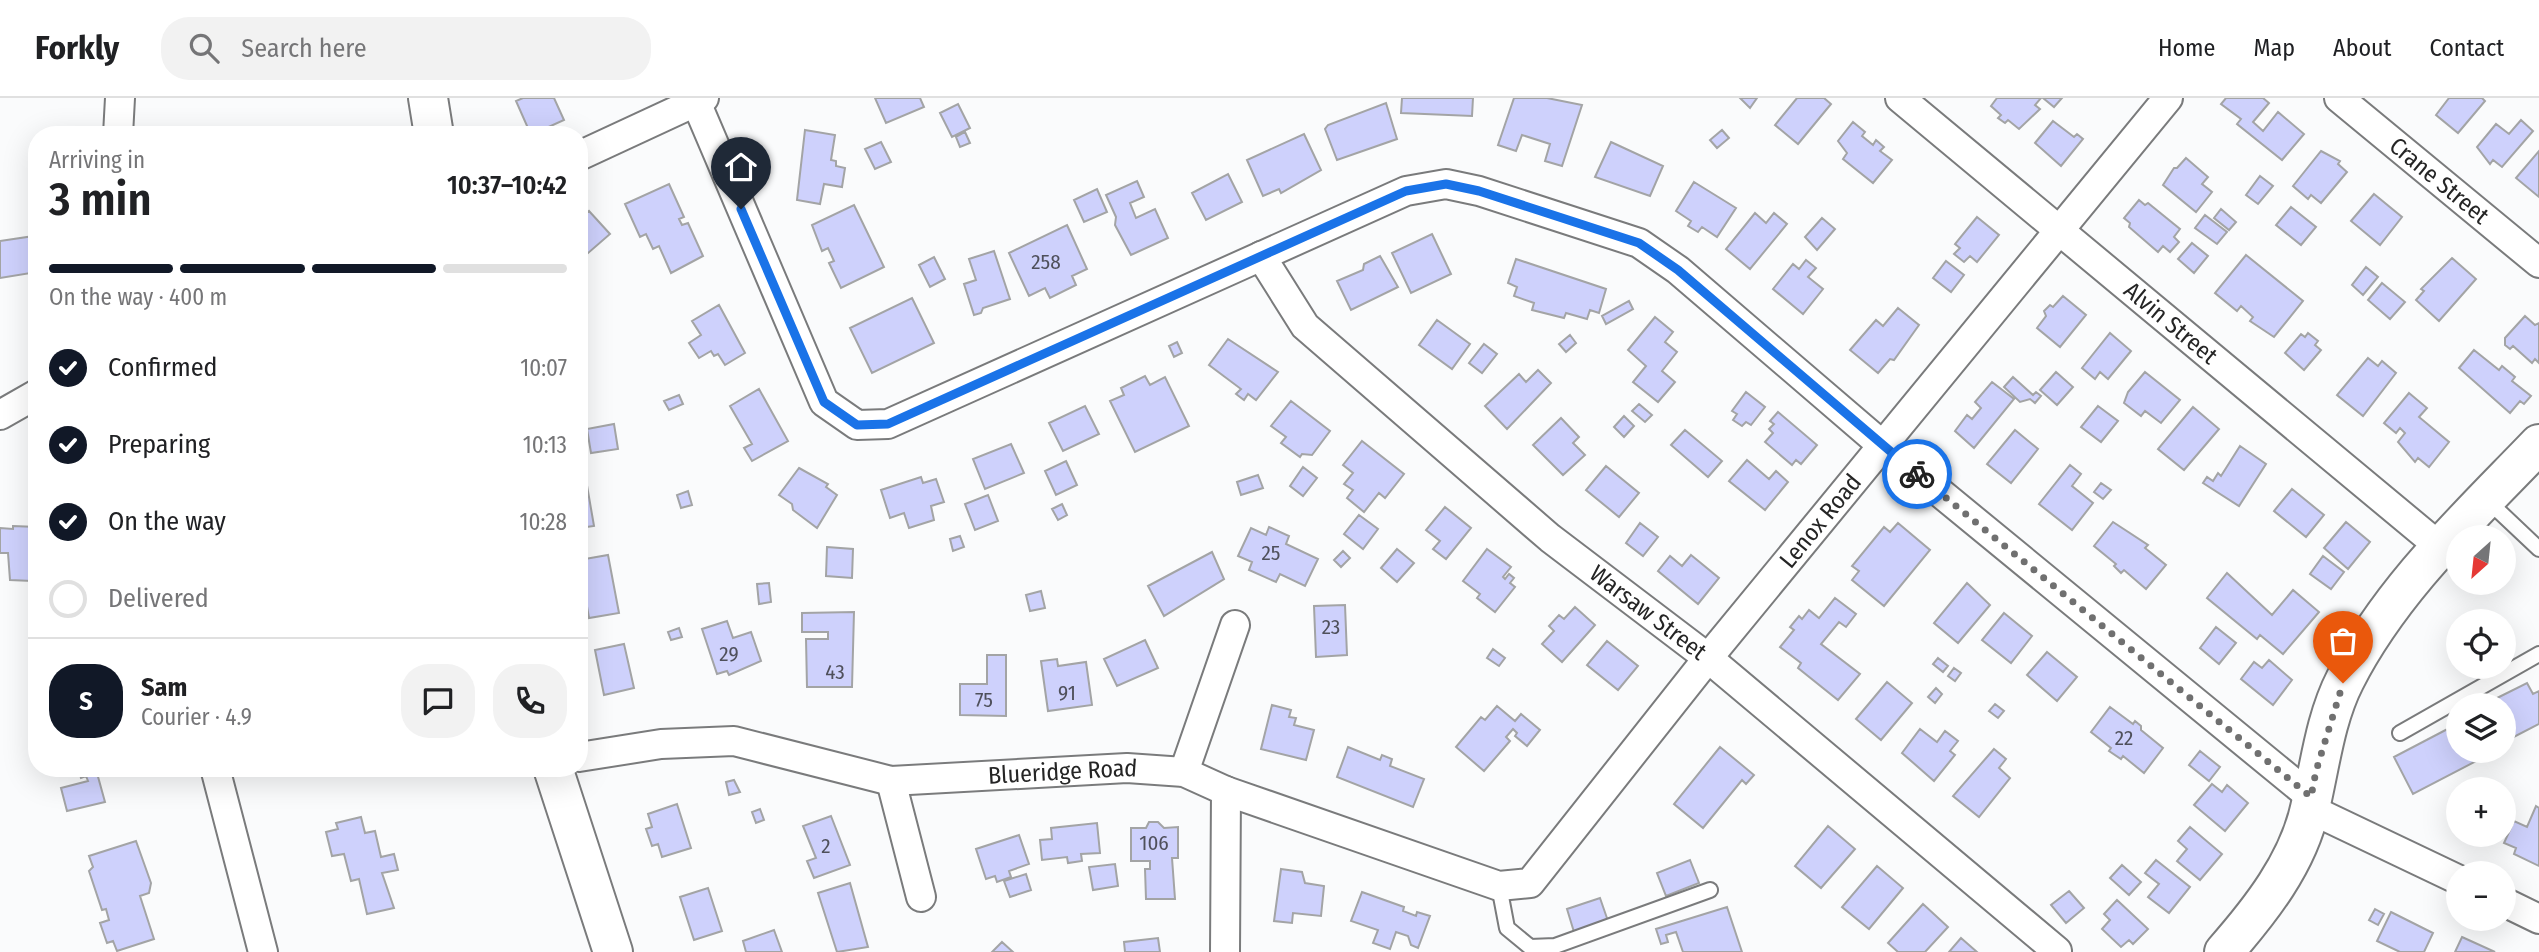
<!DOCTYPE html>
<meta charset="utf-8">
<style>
:root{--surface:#fff;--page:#f2f2f2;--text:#202124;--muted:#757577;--line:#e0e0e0;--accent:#111827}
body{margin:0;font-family:"Fira Sans Condensed",sans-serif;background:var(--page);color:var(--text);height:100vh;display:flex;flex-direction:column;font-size:26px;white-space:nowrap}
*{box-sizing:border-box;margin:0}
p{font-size:23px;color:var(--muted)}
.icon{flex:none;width:38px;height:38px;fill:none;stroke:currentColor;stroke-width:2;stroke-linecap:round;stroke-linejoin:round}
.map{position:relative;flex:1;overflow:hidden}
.panel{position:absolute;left:28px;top:28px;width:560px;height:651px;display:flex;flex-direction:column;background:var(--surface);border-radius:28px;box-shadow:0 7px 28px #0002}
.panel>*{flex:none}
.needle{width:46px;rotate:207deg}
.controls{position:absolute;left:2446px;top:427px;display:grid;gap:14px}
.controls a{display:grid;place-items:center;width:70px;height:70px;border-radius:50%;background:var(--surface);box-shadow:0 7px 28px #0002;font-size:35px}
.pin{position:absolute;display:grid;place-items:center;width:60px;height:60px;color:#fff;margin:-72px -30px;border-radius:50% 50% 50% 0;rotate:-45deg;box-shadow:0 0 7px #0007}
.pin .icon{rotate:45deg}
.courier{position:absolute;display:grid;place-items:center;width:70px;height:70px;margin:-35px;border:5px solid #1a73e8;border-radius:50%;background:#fff;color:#222;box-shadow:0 2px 9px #0007}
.overview em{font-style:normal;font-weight:600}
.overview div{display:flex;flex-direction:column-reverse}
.overview{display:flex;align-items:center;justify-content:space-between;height:119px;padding:0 21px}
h1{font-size:46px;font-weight:600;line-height:52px}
.bar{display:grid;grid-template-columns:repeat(4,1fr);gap:10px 7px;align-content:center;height:84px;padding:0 21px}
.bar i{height:9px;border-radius:5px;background:var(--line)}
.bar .selected{background:var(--accent)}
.bar p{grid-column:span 4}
.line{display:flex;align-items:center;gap:18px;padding:0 21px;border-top:2px solid var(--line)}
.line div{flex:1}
.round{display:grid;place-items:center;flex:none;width:74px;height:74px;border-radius:28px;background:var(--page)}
ol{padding:0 21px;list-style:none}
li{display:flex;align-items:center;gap:21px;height:77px}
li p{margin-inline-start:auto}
li .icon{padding:7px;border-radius:50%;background:var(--accent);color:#fff;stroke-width:4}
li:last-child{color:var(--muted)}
li i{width:38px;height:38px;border:4px solid var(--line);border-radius:50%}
header{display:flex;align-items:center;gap:42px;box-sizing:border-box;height:98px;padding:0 35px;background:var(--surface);border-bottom:2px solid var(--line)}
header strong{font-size:33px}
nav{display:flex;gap:38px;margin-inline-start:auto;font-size:24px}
.search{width:490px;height:63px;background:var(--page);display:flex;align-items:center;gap:18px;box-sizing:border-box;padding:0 24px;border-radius:28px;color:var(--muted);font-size:26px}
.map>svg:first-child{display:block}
</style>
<header>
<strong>Forkly</strong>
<div class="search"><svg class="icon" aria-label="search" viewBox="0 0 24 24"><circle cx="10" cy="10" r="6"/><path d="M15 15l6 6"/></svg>Search here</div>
<nav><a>Home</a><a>Map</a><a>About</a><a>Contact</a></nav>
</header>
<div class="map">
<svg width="2539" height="854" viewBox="0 0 2539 854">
<rect width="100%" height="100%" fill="#fafbfc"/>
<path fill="#ced1fc" stroke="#a3a4a5" stroke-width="2" d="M523,0H554L564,22L531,37L516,3Z
M875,0H920L924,9L886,25Z
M1402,0H1473L1472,18L1401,15Z
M1514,0H1547L1582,7L1562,68L1545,63L1550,46L1522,37L1516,53L1498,47Z
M1740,0H1757L1750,10Z
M1797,0H1824L1831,6L1798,46L1775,27Z
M1997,0H2041L2035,7L2040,11L2019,31L2008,22L2005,25L1998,20L2001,17L1991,8Z
M2043,0H2062L2054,9Z
M2226,0H2263L2269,5L2253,24L2263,33L2278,14L2304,36L2282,62L2237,26L2241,21L2221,6Z
M2449,0H2482L2485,3L2458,35L2436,17Z
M1386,5L1397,41L1337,62L1325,31L1328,27Z
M958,6L970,30L952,39L940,15Z
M2521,22L2533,33L2502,69L2493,62L2490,66L2477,49L2496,26L2509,36Z
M2053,23L2074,39L2077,36L2083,41L2061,68L2035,45Z
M1853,24L1865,34L1862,38L1873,47L1876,42L1884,49L1880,53L1892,62L1873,85L1843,61L1847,55L1838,43Z
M805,32L835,37L831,62L836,63V68L845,70L842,89L824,86L820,106L797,102Z
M1722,32L1729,40L1717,50L1710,42Z
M965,34L970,45L960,49L956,39Z
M1304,36L1321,72L1281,95L1279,91L1263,98L1247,62Z
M881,44L891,64L875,71L865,51Z
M1611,44L1663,68L1650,98L1595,79Z
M2321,53L2340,63L2338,66L2347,74L2321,105L2311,97L2308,101L2293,88Z
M2539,53V99L2516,80Z
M2186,60L2208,79L2202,86L2212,94L2196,114L2163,87L2174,70H2177Z
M1228,76L1242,104L1206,122L1192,95Z
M2260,78L2273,88L2258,106L2246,97Z
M1137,83L1144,99L1130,105L1136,120L1155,111L1168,140L1131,157L1115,127L1116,119L1106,97Z
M1694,84L1736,110L1717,139L1702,129L1698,134L1688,128L1691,123L1676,113Z
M669,86L684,119L679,121L682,127L688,125L703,158L671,175L659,148L653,151L646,136L640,139L625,106Z
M1097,91L1107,114L1084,124L1074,102Z
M2374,96L2402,119L2380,147L2351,123Z
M2139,102L2145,107L2148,105L2180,131L2174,139L2179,144L2170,154L2163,148L2158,154L2129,129L2130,125L2124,120Z
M854,107L884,169L841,190L829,165L834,163L828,150L822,153L812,127Z
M2291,109L2316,129L2301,147L2276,127Z
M2221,111L2236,124L2229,132L2214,120Z
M589,113L610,136L587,156L584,153L579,157V122Z
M1755,115L1766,125L1774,115L1787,126L1750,171L1726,151Z
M2205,117L2227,134L2217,146L2195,130Z
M1977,119L1999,137L1977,164L1970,158L1964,164L1954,156L1960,150L1955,146Z
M1822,120L1835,131L1817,152L1805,139Z
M1067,127L1087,171L1072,178L1076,187L1050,200L1045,190L1029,198L1009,155Z
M1432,136L1451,176L1411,195L1392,155Z
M34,138L37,174L0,180V143Z
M2192,145L2208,158L2194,175L2178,161Z
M994,153L1010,201L983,210L981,215L974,217L964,186L976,182L969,161Z
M2246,157L2303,203L2274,239L2250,223L2253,219L2241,208L2237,213L2215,195Z
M1380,158L1398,189L1351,212L1337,183L1363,172L1364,166Z
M934,159L945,181L930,189L919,167Z
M2452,160L2476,181L2439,223L2416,202L2424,193L2421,191Z
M1516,161L1606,191L1599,215L1590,212L1587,221L1566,215L1564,220L1532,212L1534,205L1514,198L1517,189L1508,185Z
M1806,162L1816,170L1808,179L1823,191L1803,216L1773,191L1793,166L1799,171Z
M1946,163L1964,177L1951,194L1933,180Z
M2366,169L2378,179L2363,197L2352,187Z
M2382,185L2405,204L2390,221L2368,202Z
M2063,198L2086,217L2060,249L2037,230L2046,218L2044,213L2050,207L2053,209Z
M912,200L934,245L872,275L850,230Z
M1629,203L1633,211L1606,226L1602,218Z
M719,207L745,255L725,267L718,256L714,258L711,253L699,260L689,245L701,237L692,223Z
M1898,210L1919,227L1894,262L1890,261L1878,275L1850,252L1876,222L1883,228Z
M2525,218L2535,227L2539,225V265L2535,261L2532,265L2513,248L2510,251L2505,247V240Z
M1655,219L1673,234L1665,244L1677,254L1662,273L1675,284L1658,304L1633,284L1646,268L1628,252Z
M1437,222L1470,246L1452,271L1419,247Z
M2110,235L2131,253L2108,281L2100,274L2095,281L2082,270Z
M2308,235L2318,243L2315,247L2321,252L2304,272L2285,255L2301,236L2305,239Z
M1570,237L1576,245L1566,254L1559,246Z
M1228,241L1278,274L1256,302L1248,296L1244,302L1236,296L1241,291L1209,267Z
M1177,244L1182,255L1174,259L1169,248Z
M1484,246L1497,256L1482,275L1469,265Z
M2474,252L2499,272L2502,268L2515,279L2512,283L2531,298L2524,306L2520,303L2510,315L2459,270Z
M2368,260L2378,268L2382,263L2396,275L2363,318L2337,297Z
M1538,272L1551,285L1507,331L1485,308L1519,276L1526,284Z
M2056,274L2073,289L2057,307L2040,292Z
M2145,274L2180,302L2161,325L2145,313L2141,318L2124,305L2128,294Z
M1145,278L1150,287L1165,279L1189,328L1135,354L1110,303L1124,297L1121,290Z
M2013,279L2033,297L2036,294L2041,298L2035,305L2030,301L2020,304L2004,289Z
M1992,284L2014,301L1974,350L1955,333L1967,317L1972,321L1981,310L1975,304Z
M759,291L788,343L752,363L744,350L752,346L730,308Z
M1746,294L1765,309L1751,327L1746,324L1742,328L1733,322L1737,316L1732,313Z
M2409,295L2427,310L2419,319L2449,344L2429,369L2418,360L2415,364L2398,344L2405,335L2400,330L2396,335L2384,325Z
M679,297L683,306L669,312L664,303Z
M1291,303L1330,333L1312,357L1302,356L1300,359L1281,345L1286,339L1271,328Z
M1639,306L1652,317L1645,324L1632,313Z
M1085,308L1099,336L1063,353L1049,325Z
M2098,308L2118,323L2101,344L2081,329Z
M2193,309L2219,331L2184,372L2158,351Z
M1778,314L1817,347L1801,366L1796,362L1792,367L1765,344L1773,335L1769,331L1774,326L1770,323Z
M1624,318L1634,328L1624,339L1614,329Z
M1561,320L1579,339L1573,345L1585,357L1563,377L1533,347Z
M614,326L618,351L591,355L587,331Z
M1685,332L1722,363L1708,379L1671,347Z
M2015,332L2038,351L2011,385L1987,366Z
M1362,343L1404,376L1385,400L1379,395L1364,414L1347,400L1353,392L1344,386L1353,375L1343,367Z
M1011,346L1024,375L985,391L973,361Z
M2240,348L2266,366L2239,408L2203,385L2207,379L2213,383L2218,375L2221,378Z
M1747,362L1769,381L1776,373L1788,384L1765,412L1729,383Z
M1066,363L1077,387L1056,397L1045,373Z
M2070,367L2081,376L2072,388L2093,405L2072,432L2039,406Z
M1606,368L1639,395L1619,419L1586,392Z
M1303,369L1317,380L1303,398L1290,388Z
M579,370H584L594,428L579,430Z
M799,370L828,386L826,389L837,397L817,430L793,412L792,406L779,397Z
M1258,377L1263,390L1241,397L1237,384Z
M921,379L923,385L936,381L944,404L931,408L934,422L909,430L904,415L890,420L881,392Z
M2101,385L2111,392L2103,401L2094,394Z
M2292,391L2324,417L2306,439L2274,413Z
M688,393L692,407L681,410L677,397Z
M988,397L998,423L975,432L965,406Z
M1062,406L1067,417L1058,422L1052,411Z
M1445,409L1471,430L1446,461L1433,451L1440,443L1426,432Z
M1359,417L1378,431L1363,451L1344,436Z
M2113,424L2148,447L2145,450L2166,467L2146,491L2124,472L2121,475L2114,468L2116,466L2094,448Z
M2346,424L2370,444L2348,471L2324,450Z
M1640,425L1658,439L1643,458L1626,445Z
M1898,425L1930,452L1884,508L1852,482L1859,473L1852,468L1884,429L1890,434Z
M13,428L37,429V461L33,460L32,483L10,482L8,455H0V430L13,431Z
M1269,429L1289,438L1286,446L1318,461L1305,488L1280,476L1276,484L1249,472L1252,464L1238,458L1251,430L1266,437Z
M960,438L964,449L953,453L950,441Z
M827,449L853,451L852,480L826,478Z
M1397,451L1414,465L1397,484L1381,470Z
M1487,451L1511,469L1503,479L1505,481L1509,476L1514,480L1510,485L1515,489L1495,514L1477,500L1480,496L1463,483Z
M1343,453L1350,460L1341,469L1334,462Z
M1212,454L1224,481L1164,518L1148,488Z
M608,457L619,515L589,520L579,462Z
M1691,457L1719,480L1698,506L1658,473L1670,458L1682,468Z
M2323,458L2344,474L2331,491L2310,476Z
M2227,475L2272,517L2293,492L2319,514L2283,556L2260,537L2257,541L2207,500Z
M769,485L771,504L759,506L757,486Z
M1967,485L1990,507L1958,545L1934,525Z
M1041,493L1045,510L1030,513L1026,497Z
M1835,500L1856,516L1846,529L1839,524L1821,546L1860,576L1838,602L1798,570L1801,565L1780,549L1794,532L1790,529L1799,518L1802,521L1809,512L1819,520Z
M1345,507L1347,557L1316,559L1314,508Z
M1575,509L1595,527L1562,564L1542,546L1554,533L1549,528L1559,517L1564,521Z
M854,514L852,589H807L806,541H828V534H802V515Z
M2004,515L2032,538L2011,565L1982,542Z
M727,523L733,540L751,534L761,563L729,577L727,573L717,576L702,531Z
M2216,529L2236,545L2219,566L2200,550Z
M679,530L682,539L671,542L668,534Z
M1145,542L1158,570L1117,588L1104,561Z
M1607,543L1638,568L1618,592L1587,567Z
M624,546L634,590L604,597L595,552Z
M1493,551L1505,560L1499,568L1487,560Z
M2047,554L2077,579L2057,603L2027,577Z
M987,557H1006V618L960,617V586H987Z
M1938,560L1948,568L1943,574L1933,566Z
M1057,561L1058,568L1086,564L1092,607L1048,613L1041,563Z
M2269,562L2292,582L2273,607L2241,581L2254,564L2262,570Z
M1954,570L1961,575L1955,583L1948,578Z
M1887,584L1912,605L1881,642L1856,621Z
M2527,585L2533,596L2539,593V626L2504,644V607H2483Z
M1936,590L1942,596L1935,605L1928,599Z
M1995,606L2004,613L1998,620L1989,613Z
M1272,607L1291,612L1289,619L1296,620L1294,627L1314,632L1306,662L1261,651Z
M1497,608L1515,623L1521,616L1540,632L1527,648L1515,638L1517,635L1513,631L1506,639L1510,643L1484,673L1456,649L1481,619L1485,622Z
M2110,609L2133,626L2135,623L2141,628V632L2163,650L2144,675L2123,658L2121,661L2109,653L2111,650L2091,634Z
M2459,625V653H2488L2480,657L2482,660L2413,696L2394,659Z
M1920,631L1937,644L1945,633L1958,643L1950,653L1955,657L1934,683L1902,655Z
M1348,649L1380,662L1382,657L1392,661L1390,668L1424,681L1413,709L1337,679Z
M1720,649L1754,677L1746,686L1742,682L1703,730L1674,706Z
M1994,651L2006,661L1999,670L2010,680L1979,719L1953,698Z
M2200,653L2220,669L2209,683L2189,667Z
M78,670H110L97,675L105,704L67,713L61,690L88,683L86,678L81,680Z
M734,682L740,694L729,697L726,684Z
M2212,686L2222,694L2227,687L2248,705L2225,733L2194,707Z
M677,706L691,750L662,759L658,746L652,748L646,731L652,729L648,716Z
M2536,708L2539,710V768L2514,756L2516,750L2504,745L2514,723L2527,729Z
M760,711L764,722L756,725L752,714Z
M831,718L850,767L814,780L807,763L816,760L803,728Z
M361,719L365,735L375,733L381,759L394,756L398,772L382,775L394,810L367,816L359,781L351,783L344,756L332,758L326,734L338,731L336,725Z
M1149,724H1158L1164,730L1178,729V760H1172L1175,801H1146L1145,771H1150V763H1131V730H1146Z
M1097,725L1100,755L1081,756L1082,763L1068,765L1067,759L1042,762L1040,742L1052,741L1051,730Z
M1828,728L1855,751L1821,790L1795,768Z
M2190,729L2222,756L2200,782L2177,763L2187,751L2178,743Z
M1019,737L1029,766L1009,773L1011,779L997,784L995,778L986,781L976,751Z
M136,743L151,785L149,795L140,798L154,841L117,853L113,843L107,845L100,825L109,822L106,811L102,812L89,773L93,769L89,758Z
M1690,762L1699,785L1666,798L1657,775Z
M2156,762L2190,789L2169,815L2148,799L2159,786L2145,775Z
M1115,766L1118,788L1093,792L1089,769Z
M2122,767L2141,784L2129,797L2110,780Z
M1877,768L1903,790L1869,831L1842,809Z
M1281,771L1302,774L1305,785L1324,788L1321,818L1293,815L1292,825L1274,823Z
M1026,776L1031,792L1010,799L1004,783Z
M850,785L868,849L837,854L818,795Z
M708,790L722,833L694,842L680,799Z
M2069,793L2084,810L2066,825L2051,807Z
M1362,794L1404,809L1403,813L1416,818L1417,814L1430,818L1418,850L1411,847L1408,838L1396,834L1390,851L1373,845L1378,832L1351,823Z
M1600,800L1608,823L1574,834L1567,811Z
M2117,802L2148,831L2133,846L2129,842L2121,849L2102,831L2110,822L2104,816Z
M1923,806L1948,829L1925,854H1898L1888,845Z
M1727,809L1742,854H1683L1676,834L1666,837L1668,844L1661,846L1656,831Z
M2375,811L2384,816L2378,827L2369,822Z
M2391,814L2433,835L2424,854H2400L2377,843Z
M774,832L782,854H746L743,843Z
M2462,839L2495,854H2455Z
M1158,840L1160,854H1125L1124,844Z
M1961,840L1977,854H1949Z
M1002,844L1013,854H992Z"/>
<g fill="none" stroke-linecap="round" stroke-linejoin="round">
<g stroke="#7a7b7c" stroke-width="18">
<path id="lane" d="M2486,401L2539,451
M2400,635L2539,556
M1499,788L1507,830L1530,849L1555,848L1710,792"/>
</g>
<g stroke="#7a7b7c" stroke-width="32">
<g id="street">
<path id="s1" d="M1900,0L2440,449"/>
<path id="s2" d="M2339,0L2539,165"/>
<path d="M696,4L824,304L857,327L888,326L1406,93L1446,86L1479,93L1639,145L1678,172L1882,347L2311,699"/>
<path d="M118,37L120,0"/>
<path d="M579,58L704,0"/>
<path id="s3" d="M1261,158L1305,228L1550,440L1708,560L2057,853"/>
<path d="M0,317L37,296"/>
<path id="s4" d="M579,659L661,646L734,643L891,683L1127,670L1184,674L1226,693L1499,788L1530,785L1708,560L2168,0"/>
<path d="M215,670L263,854"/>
<path d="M1184,674L1235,527"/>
<path d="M891,683L921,799"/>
<path d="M2310,711L2459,782"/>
<path d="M2504,804L2539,821"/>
<path d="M1225,854L1226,693"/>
</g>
</g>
<g stroke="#7a7b7c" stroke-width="42">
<path id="secondary" d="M428,0L434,37
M553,670L613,854
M2224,854C2260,813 2298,765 2310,710C2320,668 2325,621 2345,582C2391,491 2469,419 2539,346"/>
</g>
<use href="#lane" stroke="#fff" stroke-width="14"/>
<use href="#street" stroke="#fff" stroke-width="28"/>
<use href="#secondary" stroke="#fff" stroke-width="38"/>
</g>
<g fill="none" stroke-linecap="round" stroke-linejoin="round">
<path stroke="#707070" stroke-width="7" stroke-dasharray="0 12.6" d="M1917,376L2311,699L2316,673L2343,585"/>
<path stroke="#1a73e8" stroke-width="9" d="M741,111L824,304L857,327L888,326L1406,93L1446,86L1479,93L1639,145L1678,172L1917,376"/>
</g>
<g text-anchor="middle" stroke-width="5" stroke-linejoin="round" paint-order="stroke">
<g font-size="21" fill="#4f505b">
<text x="1046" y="171">258</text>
<text x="1271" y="462">25</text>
<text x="1331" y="536">23</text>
<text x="729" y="563">29</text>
<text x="835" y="581">43</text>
<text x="1067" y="602">91</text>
<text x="984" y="609">75</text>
<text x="2124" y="647">22</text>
<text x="1154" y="752">106</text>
<text x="826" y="755">2</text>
</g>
<g font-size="24" fill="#252525" stroke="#fff">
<text dy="8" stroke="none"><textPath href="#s2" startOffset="130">Crane Street</textPath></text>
<text dy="8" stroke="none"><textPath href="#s1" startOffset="352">Alvin Street</textPath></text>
<text dy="8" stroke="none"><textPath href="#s4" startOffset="1442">Lenox Road</textPath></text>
<text dy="8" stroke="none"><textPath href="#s3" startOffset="530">Warsaw Street</textPath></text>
<text dy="8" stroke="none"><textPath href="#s4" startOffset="490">Blueridge Road</textPath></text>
</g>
</g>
</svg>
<div class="controls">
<a><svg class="needle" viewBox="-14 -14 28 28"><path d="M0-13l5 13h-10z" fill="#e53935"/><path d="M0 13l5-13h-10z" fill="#757577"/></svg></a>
<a><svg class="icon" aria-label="locate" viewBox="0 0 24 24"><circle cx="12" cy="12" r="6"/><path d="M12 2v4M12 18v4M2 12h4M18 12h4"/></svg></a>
<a><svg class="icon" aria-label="layers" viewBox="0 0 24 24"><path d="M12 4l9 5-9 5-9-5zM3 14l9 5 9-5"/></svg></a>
<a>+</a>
<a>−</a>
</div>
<div class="pin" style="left:2343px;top:585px;background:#ea580c"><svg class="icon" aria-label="bag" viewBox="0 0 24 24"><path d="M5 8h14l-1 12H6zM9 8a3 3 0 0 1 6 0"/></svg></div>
<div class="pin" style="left:741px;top:111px;background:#1f2937"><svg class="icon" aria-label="home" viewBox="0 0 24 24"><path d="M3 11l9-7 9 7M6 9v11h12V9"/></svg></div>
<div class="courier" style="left:1917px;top:376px"><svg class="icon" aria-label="bike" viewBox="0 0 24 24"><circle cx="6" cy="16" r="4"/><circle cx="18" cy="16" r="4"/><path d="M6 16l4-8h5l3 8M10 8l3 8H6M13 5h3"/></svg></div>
<section class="panel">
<div class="overview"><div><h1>3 min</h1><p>Arriving in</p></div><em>10:37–10:42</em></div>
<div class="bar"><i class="selected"></i><i class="selected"></i><i class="selected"></i><i></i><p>On the way · 400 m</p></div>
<ol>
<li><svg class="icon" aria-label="check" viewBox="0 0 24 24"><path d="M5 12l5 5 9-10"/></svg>Confirmed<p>10:07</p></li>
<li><svg class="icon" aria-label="check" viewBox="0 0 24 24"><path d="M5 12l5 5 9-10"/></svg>Preparing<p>10:13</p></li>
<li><svg class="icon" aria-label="check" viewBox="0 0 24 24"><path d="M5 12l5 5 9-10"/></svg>On the way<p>10:28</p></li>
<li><i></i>Delivered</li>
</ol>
<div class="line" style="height:126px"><b class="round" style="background:var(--accent);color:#fff">S</b><div><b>Sam</b><p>Courier · 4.9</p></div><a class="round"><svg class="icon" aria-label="chat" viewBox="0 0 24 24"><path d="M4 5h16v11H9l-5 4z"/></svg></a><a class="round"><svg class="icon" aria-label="phone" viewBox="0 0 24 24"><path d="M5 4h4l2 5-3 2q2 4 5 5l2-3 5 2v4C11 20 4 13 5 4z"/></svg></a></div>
</section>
</div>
